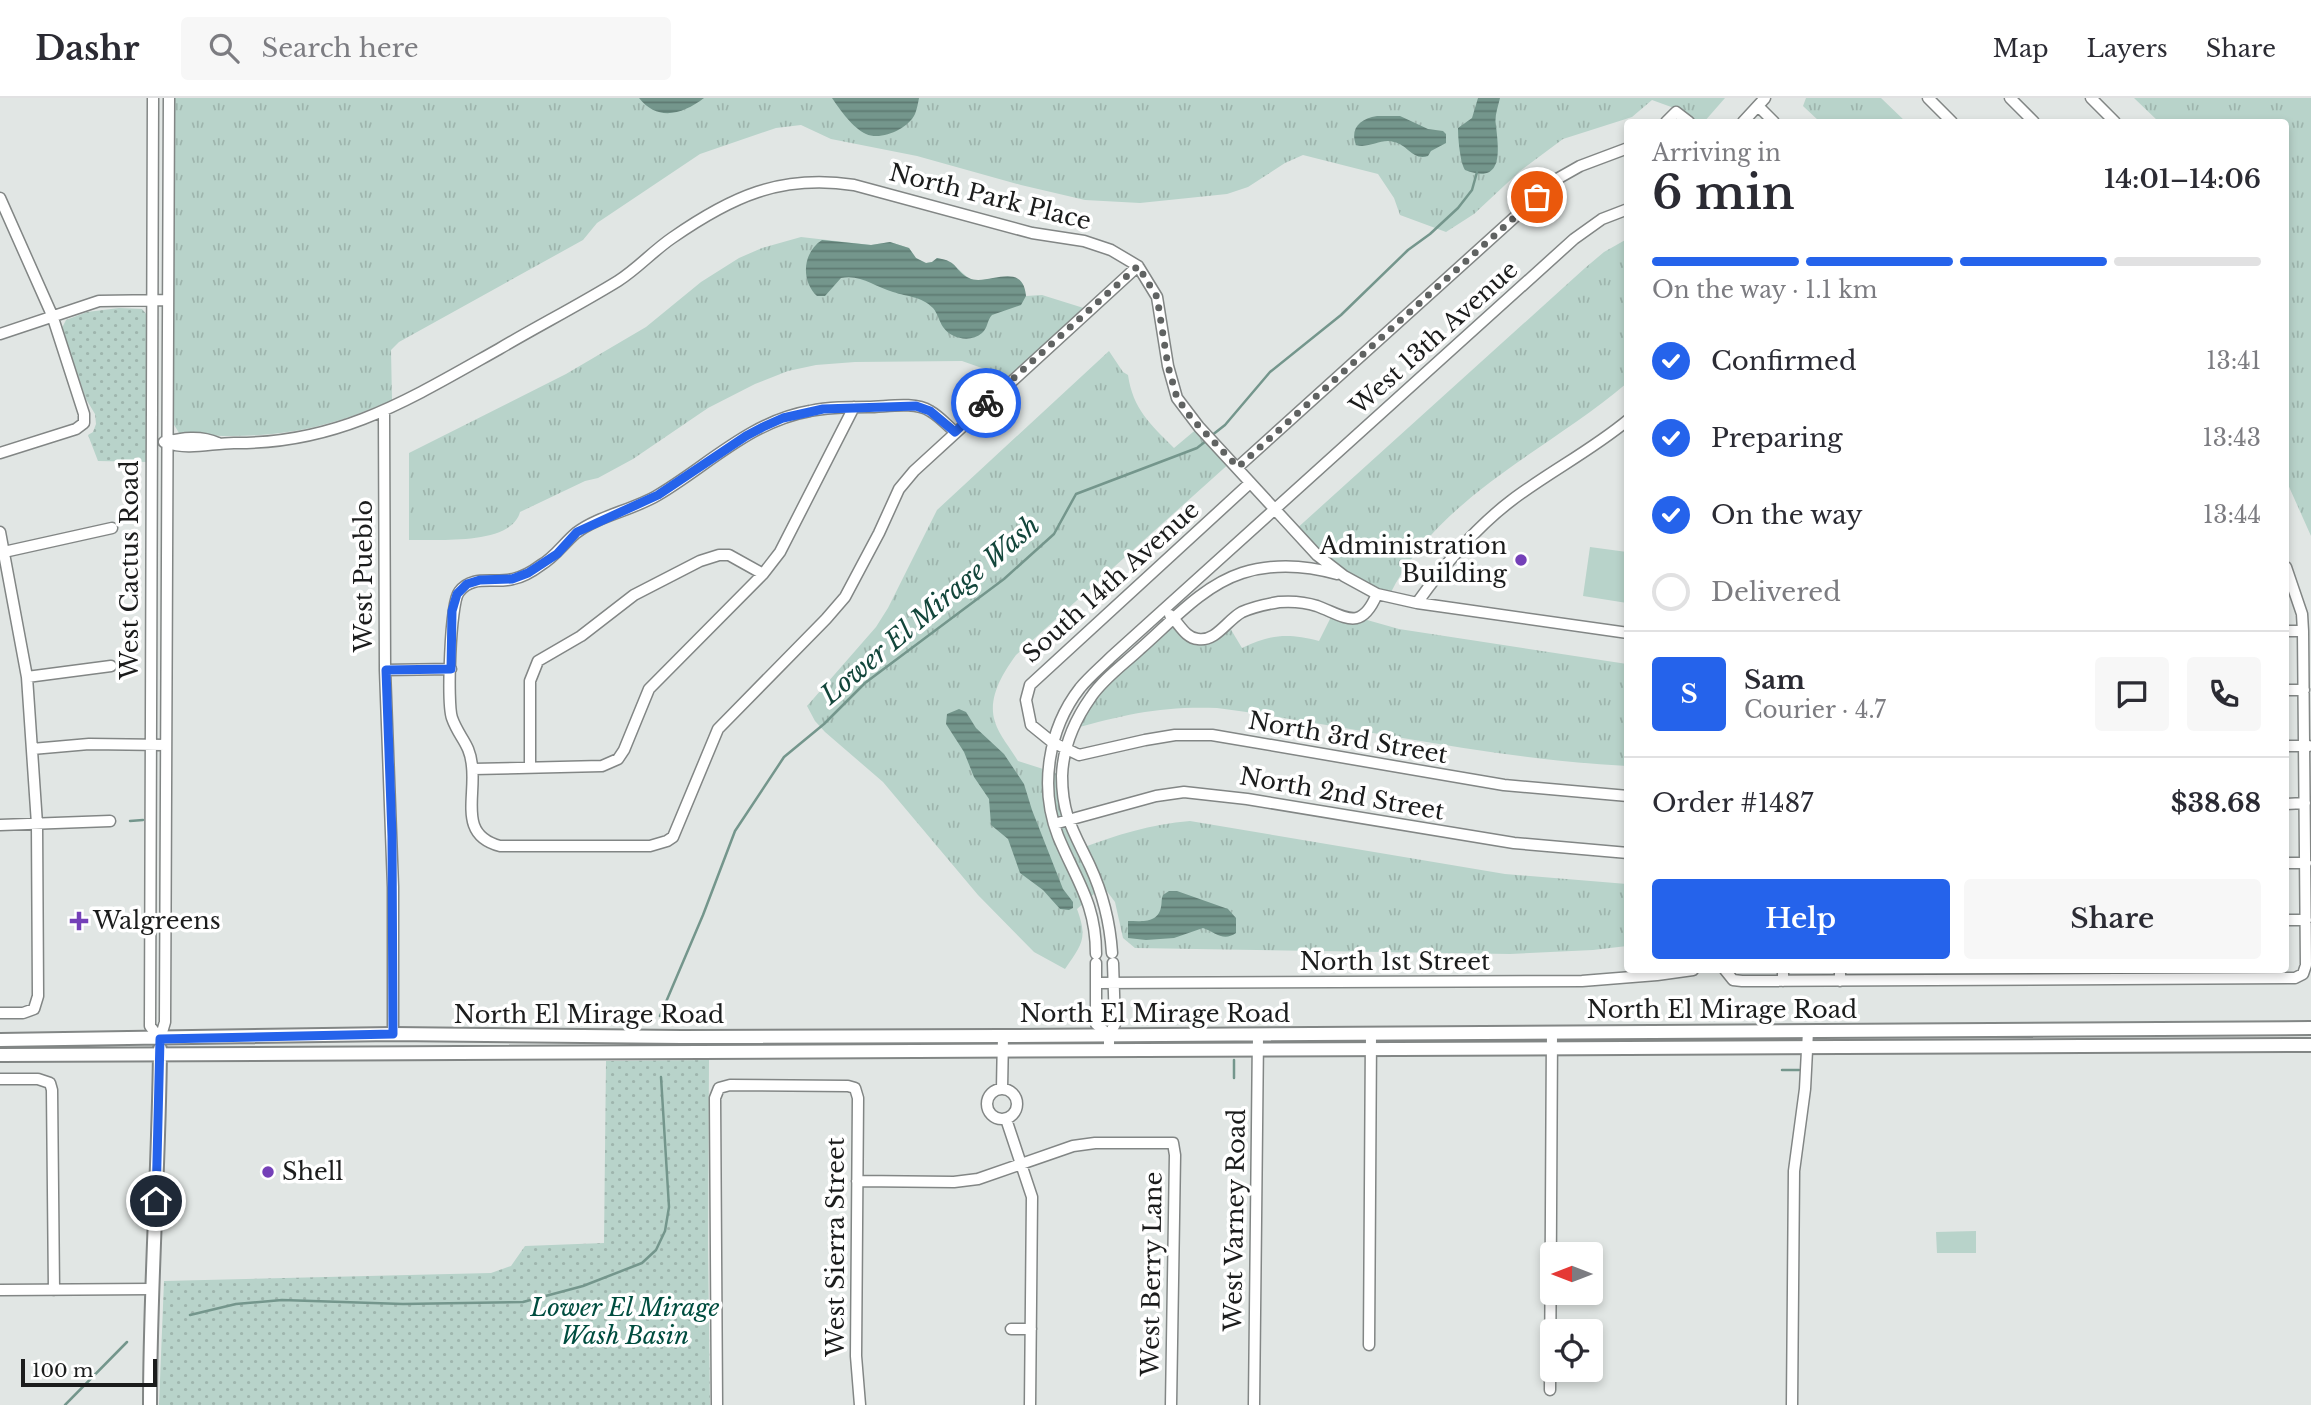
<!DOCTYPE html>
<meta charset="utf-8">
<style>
:root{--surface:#fff;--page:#f7f7f7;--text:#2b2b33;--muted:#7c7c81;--line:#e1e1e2;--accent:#2563eb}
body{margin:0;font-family:"Libre Baskerville",serif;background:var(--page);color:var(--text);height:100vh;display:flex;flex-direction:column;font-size:26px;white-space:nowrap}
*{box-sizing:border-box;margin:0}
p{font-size:23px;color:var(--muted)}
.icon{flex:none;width:38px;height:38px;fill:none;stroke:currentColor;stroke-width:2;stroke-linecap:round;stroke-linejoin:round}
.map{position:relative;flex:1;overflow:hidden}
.details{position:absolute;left:1624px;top:21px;width:665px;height:854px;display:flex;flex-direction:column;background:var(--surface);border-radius:7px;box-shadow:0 4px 10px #0003}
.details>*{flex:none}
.needle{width:46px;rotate:270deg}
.fabs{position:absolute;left:1540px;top:1144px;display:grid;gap:14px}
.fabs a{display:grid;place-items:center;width:63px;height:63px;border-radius:7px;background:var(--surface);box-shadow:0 4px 10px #0003;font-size:35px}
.scale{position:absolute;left:21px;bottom:18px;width:136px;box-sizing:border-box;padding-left:7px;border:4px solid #1b1c1c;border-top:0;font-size:19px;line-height:24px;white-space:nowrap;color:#1b1c1c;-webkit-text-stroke:5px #fff;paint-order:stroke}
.pin{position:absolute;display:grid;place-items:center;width:60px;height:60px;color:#fff;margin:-30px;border:4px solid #fff;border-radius:50%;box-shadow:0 2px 7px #0007}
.courier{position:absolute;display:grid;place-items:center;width:70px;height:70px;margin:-35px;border:5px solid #2563eb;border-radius:50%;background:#fff;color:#222;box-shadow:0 2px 9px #0007}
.headline em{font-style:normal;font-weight:600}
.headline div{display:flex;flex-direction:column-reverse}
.headline{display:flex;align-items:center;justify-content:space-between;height:119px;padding:0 28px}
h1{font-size:46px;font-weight:600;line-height:52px}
.bar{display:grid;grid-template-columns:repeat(4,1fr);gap:10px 7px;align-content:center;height:84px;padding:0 28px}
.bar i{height:9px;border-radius:5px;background:var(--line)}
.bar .on{background:var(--accent)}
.bar p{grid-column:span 4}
.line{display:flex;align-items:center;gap:18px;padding:0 28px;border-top:2px solid var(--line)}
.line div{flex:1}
.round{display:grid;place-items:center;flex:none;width:74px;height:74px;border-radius:7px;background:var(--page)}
ol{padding:0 28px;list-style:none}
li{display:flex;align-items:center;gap:21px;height:77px}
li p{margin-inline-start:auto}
li .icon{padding:7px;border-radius:50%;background:var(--accent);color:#fff;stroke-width:4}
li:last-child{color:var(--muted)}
li i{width:38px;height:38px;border:4px solid var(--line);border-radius:50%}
.primary-button{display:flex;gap:14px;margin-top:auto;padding:14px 28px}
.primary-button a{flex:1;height:80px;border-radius:7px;background:var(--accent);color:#fff;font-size:28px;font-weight:600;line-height:80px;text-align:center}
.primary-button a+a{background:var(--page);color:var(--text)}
header{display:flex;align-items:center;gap:42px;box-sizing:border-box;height:98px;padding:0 35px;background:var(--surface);border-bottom:2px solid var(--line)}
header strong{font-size:33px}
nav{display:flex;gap:38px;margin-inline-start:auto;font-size:24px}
.search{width:490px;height:63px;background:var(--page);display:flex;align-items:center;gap:18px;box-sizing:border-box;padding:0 24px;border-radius:7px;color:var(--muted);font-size:26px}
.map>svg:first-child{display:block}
</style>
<header>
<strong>Dashr</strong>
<div class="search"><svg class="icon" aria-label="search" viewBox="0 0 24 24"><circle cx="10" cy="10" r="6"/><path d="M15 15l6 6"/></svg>Search here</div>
<nav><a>Map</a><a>Layers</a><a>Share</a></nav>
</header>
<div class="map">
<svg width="2311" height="1307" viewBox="0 0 2311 1307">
<defs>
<pattern id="grass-tufts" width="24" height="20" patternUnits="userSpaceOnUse" patternTransform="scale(1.75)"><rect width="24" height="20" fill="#b8d3ca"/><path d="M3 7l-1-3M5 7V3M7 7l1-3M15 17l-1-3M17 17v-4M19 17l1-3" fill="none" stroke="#9eb5ad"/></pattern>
<pattern id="park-dots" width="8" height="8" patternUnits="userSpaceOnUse" patternTransform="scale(1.75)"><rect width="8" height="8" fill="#b8d3ca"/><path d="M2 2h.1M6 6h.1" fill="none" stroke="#9eb5ad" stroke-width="1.8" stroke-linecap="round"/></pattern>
<pattern id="water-rules" width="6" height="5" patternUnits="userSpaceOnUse" patternTransform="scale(1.75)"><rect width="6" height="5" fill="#74968c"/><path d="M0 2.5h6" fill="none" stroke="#5e7a72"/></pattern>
</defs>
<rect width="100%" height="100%" fill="#e1e6e4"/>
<path fill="url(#grass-tufts)" d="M174,0H1725L1704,24H1696L1682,11L1674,10L1652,2L1632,19L1563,41L1520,73L1474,116L1446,134L1400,117L1394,100L1378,76L1303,57L1285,65L1248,89L1227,96L1140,105L1085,102L1021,87L917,58L831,41L801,27L776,30L700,56L597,125L583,142L399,244L391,252L392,302C334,328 286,339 223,338C208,337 194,338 179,335L173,325Z
M1806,0H1881L1906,24H1820L1803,8Z
M2134,0H2311V438L2286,382V24H2159Z
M801,139L871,147L890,144L909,150L916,160L926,165L932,164L937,160C958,164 963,180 974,182C993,184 1005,171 1022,186L1026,198L1042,197L1090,212L1013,281L962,263L855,264L816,267L788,273L755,286L708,310L633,361L598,380L585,383L520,414C511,448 436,441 409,442V355L566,276L646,229L701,184L739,160L762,150Z
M1627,141V285C1546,354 1438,398 1389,498L1344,478L1294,433L1585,170L1604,154Z
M1109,253L1123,274L1128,277C1133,311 1150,326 1174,350L1199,329L1232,363L1016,557C1003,575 987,600 995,624C999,637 1011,651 1018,663L1062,677L1079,751C1116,737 1151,726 1190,723L1505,776L1627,786V848L1593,852L1510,856L1135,850L1123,840L1115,804L1103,788L1077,811C1088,841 1082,846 1065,871L1034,854L978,797L883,684L825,634L815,623L807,608L876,529L888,510L937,412Z
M1333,515L1360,520L1399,531L1627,566V668C1489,661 1354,628 1217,610C1163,608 1125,616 1073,631L1092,598L1174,521L1201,542L1227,525L1242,550C1271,536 1288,535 1319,543Z"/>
<path fill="url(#park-dots)" d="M119,210L142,211L148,218V364L98,363L88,337L93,334L96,326L95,316L86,301L62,230L66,222L87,214Z
M709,962L708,1145L710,1307H159L164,1183L491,1175L511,1168L525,1148L604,1145L606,963Z"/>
<path fill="#b8d3ca" d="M1590,449L1627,454V505L1583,498Z
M1976,1133V1155H1937L1936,1134Z"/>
<path fill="url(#water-rules)" d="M639,0H704C683,16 658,24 639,0Z
M832,0H919C918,5 917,11 915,16C908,31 881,43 866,36C853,30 840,12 832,0Z
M1478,0H1500C1498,9 1494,19 1496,28C1499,54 1503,87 1465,72C1460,64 1458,40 1458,30L1472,20Z
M1377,18H1400L1428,31L1443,33L1446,36V45L1431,53L1428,58C1413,63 1408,47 1394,44C1381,40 1369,51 1356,47C1350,31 1359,21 1377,18Z
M822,142L871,147L890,144L909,150L916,160L926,165L932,164L937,160C959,163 954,173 969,180C986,189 1023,161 1026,198L1021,207L992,217C987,222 988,230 982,235C971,245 951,241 943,229C939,223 938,216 933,210C921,198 908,199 893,194C875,189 861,176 841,180L825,198H817C801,183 802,155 822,142Z
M959,611L966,614L976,630L1004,656L1024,686L1032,712L1063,791L1073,804V810L1069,812L1060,811L1043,792L1020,775L1008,741L991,727L989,701L974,679L964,654L946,626L947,616Z
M1169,793H1177L1228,811L1236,820V835C1223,844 1215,834 1203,830L1174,840L1146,842L1128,840V823C1140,823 1158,826 1161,809C1162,805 1161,801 1163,797Z"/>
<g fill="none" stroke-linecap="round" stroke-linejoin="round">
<path stroke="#74968c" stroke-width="2.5" d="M1211,338L1225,327L1270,274L1341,217L1408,152L1430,136L1458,110L1472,92L1477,74
M130,723L143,722
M660,918L703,817L735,733L784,659L824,626L865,585L1004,481L1054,436L1076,396L1197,350L1206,343
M1234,962V980
M1782,972H1799
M190,1217L236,1206L282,1202L403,1206L523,1204L583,1188L642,1165L656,1152L665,1133L669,1109L661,979
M65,1307L127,1244"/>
<g stroke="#828685" stroke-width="13">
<path id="minor" d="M153,0L150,928L160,941
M1928,0L1952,24
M2010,0L2034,24
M2091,0L2115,24
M1758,8L1774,24
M1666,24L1676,14L1689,24
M1743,24L1765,0
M0,100L52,217L84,316V325L76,331L0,355
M0,236L99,203L167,202
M384,314L385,572L393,789V936
M955,334C947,327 939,318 930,313C914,303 886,309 868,309C848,309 829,309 810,313C751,323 707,368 658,397C633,412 598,418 576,435C564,445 555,459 541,467C533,473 523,479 513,481C494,486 472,476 459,494C450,505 447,606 452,620C459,640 470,645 472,668C476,700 458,737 500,748H650L667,743L673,739L718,631L826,521L845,499L879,435L899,391L914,373L1138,168
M164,344C182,340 200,337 218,345
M166,344C188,353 211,345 234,345C339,346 410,301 499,251C538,228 579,207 618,183C637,171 653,153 672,140C731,99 780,76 854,87L1032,135L1084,143L1111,152L1138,168L1157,199L1168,268L1177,300L1199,329L1317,457L1344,478L1377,496L1417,505L1628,535
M1238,369L1557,81L1580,68L1628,50
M1250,385L1030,587L1026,602L1031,627L1052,644L1079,657L1145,642L1175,637H1212L1504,687L1628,698
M0,434L27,579L37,726L38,898L34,911L23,915H0
M4,454L112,430
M1417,505C1444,467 1475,430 1512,402C1549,374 1592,352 1628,322
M1170,517C1179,525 1185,540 1198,541C1216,544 1227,522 1242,514C1253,509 1267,506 1279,504C1292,503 1305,504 1317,508C1346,519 1361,534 1377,496
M2286,533H2303
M385,572L451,571
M27,579L111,568
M2286,592H2304
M2286,648H2309
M32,651L89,646L166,647
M530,670V583L538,563L581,538L634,497L700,463L719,457H729L763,476
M473,671L602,668L618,661L624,652L649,591L763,476L780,454L854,309
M2286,706L2305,705
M1054,726L1156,698L1184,694L1247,701L1514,745L1628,755
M0,727L110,723
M2286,765H2306
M2286,822H2306
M1112,855C1110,825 1103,796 1090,768C1074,734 1062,718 1062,678C1063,649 1074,623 1091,599C1103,581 1124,566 1140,551C1171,524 1202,488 1242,475C1274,465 1305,467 1337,476
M1096,856C1096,805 1076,782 1058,738C1039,690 1048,631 1080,590C1089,579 1101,569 1111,559L1574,141L1602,121L1628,111
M1096,865V926L1109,937
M1725,872L1733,882L1742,883L2295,880L2303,876L2306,867L2303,533L2302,516L2286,469
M1783,872V883
M1840,883V872
M1096,885L1582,883L1657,877L1693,872
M160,941L165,924L169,0
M1109,953V937L1115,926L1113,865
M0,981H38L50,985L52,992L54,1192
M987 1006a15 15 0 1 1 30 0a15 15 0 1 1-30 0Z
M1002,991L1003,938
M1006,1021L1032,1099L1030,1307
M857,1083L954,1084L978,1081L1073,1048L1095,1045H1173L1175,1057L1171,1307
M0,1192L152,1191
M1011,1231H1031
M1369,1247L1371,936
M1550,1292L1552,934
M717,1307L715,1000L719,990L730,987L848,988L855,990L858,1000L856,1258L860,1307
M1254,1307L1258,937
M1792,1307L1794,1073L1805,991L1808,933"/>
</g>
<g stroke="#828685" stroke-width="16">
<path id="major" d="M0,942L393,936L682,939L1003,938L2311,930
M0,957L2311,947
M150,1307C150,1188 159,1069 160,951"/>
</g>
<use href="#minor" stroke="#fff" stroke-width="10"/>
<use href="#major" stroke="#fff" stroke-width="12"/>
</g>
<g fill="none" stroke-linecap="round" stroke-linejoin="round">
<path stroke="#606362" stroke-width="7" stroke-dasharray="0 12.6" d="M986,305L1138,168L1157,199L1168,268L1177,300L1192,321L1238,369L1537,99"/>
<path stroke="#2563eb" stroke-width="9" d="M156,1103L160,941L393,936L392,738L386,572L451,571L452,513L457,496L467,486L480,482L512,481L528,475L557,456L577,434L658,397L746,338L763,329L783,320L823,311L916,308L930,313L955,334L986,305"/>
</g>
<g fill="#7440b8" stroke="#fff" stroke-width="2.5">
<circle cx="1521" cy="462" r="7"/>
<path d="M75.5 812.5h7v7h7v7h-7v7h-7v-7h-7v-7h7z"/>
<circle cx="268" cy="1074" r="7"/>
</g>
<g text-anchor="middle" stroke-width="7" stroke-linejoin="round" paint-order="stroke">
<g font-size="24" fill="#1b1c1c" stroke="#fff">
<text transform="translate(990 99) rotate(14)" y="8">North Park Place</text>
<text transform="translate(1434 240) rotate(-42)" y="8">West 13th Avenue</text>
<text transform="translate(130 472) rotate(-90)" y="8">West Cactus Road</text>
<text transform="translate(364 478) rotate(-90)" y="8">West Pueblo</text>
<text transform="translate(1111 484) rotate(-42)" y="8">South 14th Avenue</text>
<text transform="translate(1348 640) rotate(10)" y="8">North 3rd Street</text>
<text transform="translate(1342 696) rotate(10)" y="8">North 2nd Street</text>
<text x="1395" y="872">North 1st Street</text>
<text x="1722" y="920">North El Mirage Road</text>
<text x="1155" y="924">North El Mirage Road</text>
<text x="589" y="925">North El Mirage Road</text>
<text transform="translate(1235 1122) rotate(-89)" y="8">West Varney Road</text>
<text transform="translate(836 1149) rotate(-90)" y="8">West Sierra Street</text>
<text transform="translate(1152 1176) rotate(-89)" y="8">West Berry Lane</text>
</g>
<g font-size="24" fill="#1b1c1c" stroke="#fff" text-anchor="start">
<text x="1507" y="456" text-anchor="end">Administration<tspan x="1507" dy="28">Building</tspan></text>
<text x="93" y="831">Walgreens</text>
<text x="282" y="1082">Shell</text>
</g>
<g font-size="24" font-style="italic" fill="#004d3f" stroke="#fff">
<text x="625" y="1218">Lower El Mirage<tspan x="625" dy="28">Wash Basin</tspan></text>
</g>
<g font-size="26" font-style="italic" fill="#13463b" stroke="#fff">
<text transform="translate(930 512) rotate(-40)" y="9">Lower El Mirage Wash</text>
</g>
</g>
</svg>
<div class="fabs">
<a><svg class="needle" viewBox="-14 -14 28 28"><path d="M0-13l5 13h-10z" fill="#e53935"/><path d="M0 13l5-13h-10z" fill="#7c7c81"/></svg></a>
<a><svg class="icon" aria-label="locate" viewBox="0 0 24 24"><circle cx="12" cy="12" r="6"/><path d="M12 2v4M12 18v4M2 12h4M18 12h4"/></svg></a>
</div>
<div class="scale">100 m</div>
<div class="pin" style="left:1537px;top:99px;background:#ea580c"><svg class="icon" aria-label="bag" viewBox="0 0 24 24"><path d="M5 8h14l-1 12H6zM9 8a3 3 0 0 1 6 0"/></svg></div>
<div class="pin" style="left:156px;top:1103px;background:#1f2937"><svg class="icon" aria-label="home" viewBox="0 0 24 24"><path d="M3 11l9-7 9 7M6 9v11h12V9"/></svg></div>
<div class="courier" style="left:986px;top:305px"><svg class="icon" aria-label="bike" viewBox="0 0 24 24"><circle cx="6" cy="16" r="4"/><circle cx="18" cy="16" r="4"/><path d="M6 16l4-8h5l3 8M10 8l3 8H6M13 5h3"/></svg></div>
<section class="details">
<div class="headline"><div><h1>6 min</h1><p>Arriving in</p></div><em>14:01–14:06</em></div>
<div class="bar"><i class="on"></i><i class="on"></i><i class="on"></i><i></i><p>On the way · 1.1 km</p></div>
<ol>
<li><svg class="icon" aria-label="check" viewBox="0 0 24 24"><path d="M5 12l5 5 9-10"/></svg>Confirmed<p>13:41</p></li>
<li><svg class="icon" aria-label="check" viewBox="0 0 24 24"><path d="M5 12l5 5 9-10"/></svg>Preparing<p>13:43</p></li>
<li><svg class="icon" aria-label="check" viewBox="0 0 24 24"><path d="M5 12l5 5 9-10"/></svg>On the way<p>13:44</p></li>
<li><i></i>Delivered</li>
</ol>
<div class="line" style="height:126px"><b class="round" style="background:var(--accent);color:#fff">S</b><div><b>Sam</b><p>Courier · 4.7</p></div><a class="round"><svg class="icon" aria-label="chat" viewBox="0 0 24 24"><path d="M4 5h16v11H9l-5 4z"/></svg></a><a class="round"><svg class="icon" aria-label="phone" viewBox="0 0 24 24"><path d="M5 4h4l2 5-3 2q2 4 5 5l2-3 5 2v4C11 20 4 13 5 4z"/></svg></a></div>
<div class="line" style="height:91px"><div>Order #1487</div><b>$38.68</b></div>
<div class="primary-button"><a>Help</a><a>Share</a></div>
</section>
</div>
